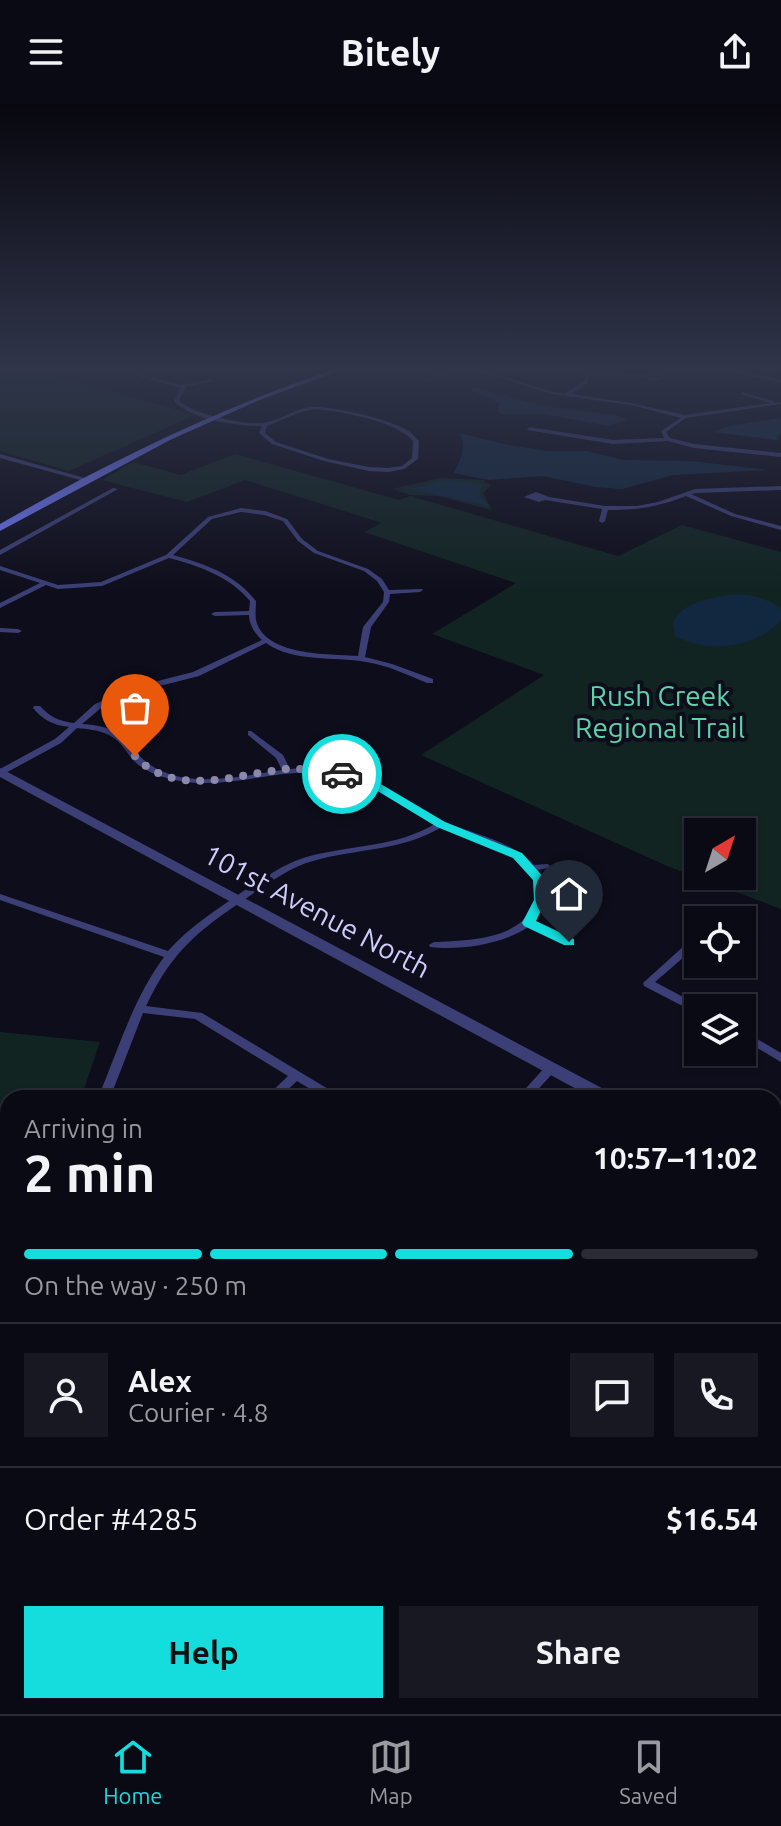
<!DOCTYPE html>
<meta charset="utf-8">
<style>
:root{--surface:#0a0a14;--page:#181822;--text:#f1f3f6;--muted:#999aa0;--line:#2a2b34;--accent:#15dcdd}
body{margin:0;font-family:Ubuntu,sans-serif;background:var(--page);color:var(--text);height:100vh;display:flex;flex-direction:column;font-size:30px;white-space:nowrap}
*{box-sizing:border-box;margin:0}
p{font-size:26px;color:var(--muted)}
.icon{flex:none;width:44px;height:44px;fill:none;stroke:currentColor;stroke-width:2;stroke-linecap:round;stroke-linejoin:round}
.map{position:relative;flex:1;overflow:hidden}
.details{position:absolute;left:0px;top:986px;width:782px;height:624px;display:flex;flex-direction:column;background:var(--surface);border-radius:24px 24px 0 0;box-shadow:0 2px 6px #0004,0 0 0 2px var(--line)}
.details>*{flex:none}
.needle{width:52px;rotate:39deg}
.tools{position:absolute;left:684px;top:714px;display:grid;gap:16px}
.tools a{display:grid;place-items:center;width:72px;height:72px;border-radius:0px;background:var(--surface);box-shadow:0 2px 6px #0004,0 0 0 2px var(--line);font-size:40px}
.pin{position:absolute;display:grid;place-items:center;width:68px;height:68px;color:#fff;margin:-82px -34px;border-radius:50% 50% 50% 0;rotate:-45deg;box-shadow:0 0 8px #0007}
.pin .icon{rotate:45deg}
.courier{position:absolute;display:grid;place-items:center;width:80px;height:80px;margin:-40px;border:6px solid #15dcdd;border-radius:50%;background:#fff;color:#222;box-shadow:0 2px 10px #0007}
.summary em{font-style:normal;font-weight:600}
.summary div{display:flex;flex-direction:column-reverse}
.summary{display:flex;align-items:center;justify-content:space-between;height:136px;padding:0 24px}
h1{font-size:52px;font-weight:600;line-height:60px}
.bar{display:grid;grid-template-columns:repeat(4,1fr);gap:12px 8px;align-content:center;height:96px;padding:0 24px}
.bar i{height:10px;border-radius:6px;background:var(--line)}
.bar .selected{background:var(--accent)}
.bar p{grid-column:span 4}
.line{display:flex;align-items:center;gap:20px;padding:0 24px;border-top:2px solid var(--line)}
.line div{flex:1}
.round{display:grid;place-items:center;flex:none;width:84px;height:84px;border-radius:0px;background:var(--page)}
.action{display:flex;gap:16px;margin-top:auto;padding:16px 24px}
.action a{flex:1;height:92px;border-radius:0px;background:var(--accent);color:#111;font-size:32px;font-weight:600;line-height:92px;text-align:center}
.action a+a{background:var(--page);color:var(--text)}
header{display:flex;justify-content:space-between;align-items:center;height:104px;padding:0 24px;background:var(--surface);font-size:36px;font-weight:600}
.menu{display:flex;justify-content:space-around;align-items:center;height:112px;border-top:2px solid var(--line);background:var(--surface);font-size:22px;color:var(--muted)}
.menu a{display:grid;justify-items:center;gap:4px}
.menu .selected{color:var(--accent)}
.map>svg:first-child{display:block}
</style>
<header><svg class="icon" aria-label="menu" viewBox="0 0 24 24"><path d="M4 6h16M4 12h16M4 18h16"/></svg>Bitely<svg class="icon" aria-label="share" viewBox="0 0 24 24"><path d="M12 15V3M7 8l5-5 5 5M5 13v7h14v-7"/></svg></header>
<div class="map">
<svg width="781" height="1610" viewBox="0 0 781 1610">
<rect width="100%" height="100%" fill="#0e0d1b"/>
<path fill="#112422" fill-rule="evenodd" d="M0,264H30L195,311L69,367L0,347Z
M235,350L399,396L410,392L618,452L682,421L781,448V805L667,762L421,651L544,571L432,530L516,479L364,428L382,419L245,376L187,398L102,376L133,358L181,371ZM698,728H742V772H698Z
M440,374L485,376L483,378L491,381L483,389L492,406L438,392L411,391L392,385Z
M0,928L100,938L81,994H8V1072L3,1076L8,1081V1318L0,1322Z"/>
<path fill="#122840" d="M473,283L539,301L619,312L627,316L607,322L545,310H501L498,308L499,299L470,286Z
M781,314V330L776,336L712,328L729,322Z
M459,329L508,341L548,347H586L623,356L691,357L769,366L673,371L622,385L596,383L543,372L488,376L454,369C460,355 468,344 459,329Z
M446,376L482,381L479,391L489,402L411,385Z
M728,491C748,489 765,493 781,505V517C754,544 710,550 675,532L673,518C683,498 708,495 728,491Z
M8,1381V1602H86L78,1610H0V1387Z"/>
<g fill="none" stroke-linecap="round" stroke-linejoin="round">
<path fill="#3c3f76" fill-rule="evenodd" d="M121,264H141L139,268L144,271L181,281L212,275V277L186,283L179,297C193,310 248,323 268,318C282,315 294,306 308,303C328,300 394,316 410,328C412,329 417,336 419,337L418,355L404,365L388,368L369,367L324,357L272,340L259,329L262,322C237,322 191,316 174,297L181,284L140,273L134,269L135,266H123ZM314,305C340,307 396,317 413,337L412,354L402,362L388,364L369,363L328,355L276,338L265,329L267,322L298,309Z
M454,264H460L428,277L424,276Z
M469,264H476L553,288L565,289L584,277L585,271L578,264H583L586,268L644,270L652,268L669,274L652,277L640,272L589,271L588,279L571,290L631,299L685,311L770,299L740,290L742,288L773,297V299L781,298V300L686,314L666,328L670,334L694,340L781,349V353L694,344L668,337L613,340L527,326L529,323L613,336L664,334L661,327L681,314L631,301L552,290ZM652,270L661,273L652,275L646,272Z
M0,350L88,375L89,376L84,377L0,354Z
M781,382V386L696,389L691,390L735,410L781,422V426L731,412L686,392C657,403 639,406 608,406L605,417L602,419L599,417L602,405L545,396L539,398L524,393L536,388L549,393L605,402H637L658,398L695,385Z
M113,384L118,385L0,451V446Z
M241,404L265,407L287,415L302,435L318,447L368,465L382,475L389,486L422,485L423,486L420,488L390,490L389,498L371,523L365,553L392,560L433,575V579H427C408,571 387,561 366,558C334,552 294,559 266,539L199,572L148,585L101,604L82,620C99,621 116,624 127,637C134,645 140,654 149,660C186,686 241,672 282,666L276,654L248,631V627H251L283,651L290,665C311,663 332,663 352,669C382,677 407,699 434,713C466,729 511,735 534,761L548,760L550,762L548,764L538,766C548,785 545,801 534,818L573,836L574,838L573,840H565L528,823C504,840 459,847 430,843L429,841L434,838C469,836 531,836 535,790C536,777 529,766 521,758C500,739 467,734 442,723C400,748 357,744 313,757C291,763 272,777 254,789C201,825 174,843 146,902L202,909L338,991L340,994H325L297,977L279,994H265L288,972L195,915L143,909L110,994H98C118,946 133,895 164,853L0,796V790L168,847C190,822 218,805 245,786C266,773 286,758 310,752C353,741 396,743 435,720C400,703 370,675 330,670C277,662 224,689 171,675C157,672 143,666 133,656C125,646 119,635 107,630C98,626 87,625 77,624L61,639L0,672V665L55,635L69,623C53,621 43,616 33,604L34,602H40C50,613 59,617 74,619L95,600L142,581L193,568L262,536C255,530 249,520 249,511L215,512L211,510L215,508L249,507L250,497C229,472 199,462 169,454L102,482L58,485L46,481L0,504V499L40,479L0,466V462L58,481L101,478L166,451L208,413ZM241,408L264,411L283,417L298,437L314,449L364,467L377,477L384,488L383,498L363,523L358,552C329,550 264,552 256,516C255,510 256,503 256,497C235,470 205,460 173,451L212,415Z
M0,524L18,525L22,527L18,529L0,528Z
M698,838V844L692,846L655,878L702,903L698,904V910L644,882L643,879L685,841Z
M742,926L781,949V958L742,935Z
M551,960L555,961L557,964L555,967L530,994H517L547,961Z
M8,1092V1103L0,1106V1095Z
M774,1220L781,1223V1236L774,1233Z
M781,1377V1395L774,1399V1381Z
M342,1602H361L358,1610H339Z
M630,1602H648L647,1610H629Z"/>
<path fill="#3c3f76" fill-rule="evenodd" d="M715,264H727L781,275V279Z
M0,664L613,990L615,994H593L0,673Z
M774,1077L781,1079V1094L774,1092Z"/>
<path fill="#6c75f1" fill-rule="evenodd" d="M338,264H347L257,297L170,336L0,427V420C108,358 219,304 338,264Z"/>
</g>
<linearGradient id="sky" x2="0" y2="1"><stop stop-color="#08070f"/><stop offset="0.54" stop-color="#30354a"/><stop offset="1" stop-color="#30354a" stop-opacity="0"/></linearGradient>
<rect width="781" height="489" fill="url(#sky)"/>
<path fill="#15dcdd" d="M342,666L379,679L445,718L522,749L545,775L546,796L536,817L574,835V841H564L524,822L522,819L534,796L533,776L513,754L437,723L371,683L338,672L337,670Z"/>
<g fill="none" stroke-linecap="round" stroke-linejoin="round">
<path stroke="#8a89ac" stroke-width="8" stroke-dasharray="0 14.4" d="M135,652C175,695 237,670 286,665C305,664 324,667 342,670"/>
</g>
<g text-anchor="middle" stroke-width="8" stroke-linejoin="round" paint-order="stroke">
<g font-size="28" fill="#60d2ab" stroke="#0e0d1b">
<text x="660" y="602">Rush Creek<tspan x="660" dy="32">Regional Trail</tspan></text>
</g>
<g font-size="28" fill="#cdccfa" stroke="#0e0d1b">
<text transform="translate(317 807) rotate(28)" y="10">101st Avenue North</text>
</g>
</g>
</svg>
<div class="tools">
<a><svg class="needle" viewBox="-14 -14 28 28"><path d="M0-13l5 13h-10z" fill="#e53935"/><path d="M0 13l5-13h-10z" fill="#999aa0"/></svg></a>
<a><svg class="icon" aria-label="locate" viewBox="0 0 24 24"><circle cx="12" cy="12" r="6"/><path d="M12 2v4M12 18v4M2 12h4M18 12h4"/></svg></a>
<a><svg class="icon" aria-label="layers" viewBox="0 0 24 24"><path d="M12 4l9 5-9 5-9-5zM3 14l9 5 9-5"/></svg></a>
</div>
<div class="pin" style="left:135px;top:652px;background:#ea580c"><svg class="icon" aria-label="bag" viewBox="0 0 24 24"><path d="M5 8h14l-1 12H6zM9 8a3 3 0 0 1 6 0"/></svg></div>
<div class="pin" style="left:569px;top:838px;background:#1f2937"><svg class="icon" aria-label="home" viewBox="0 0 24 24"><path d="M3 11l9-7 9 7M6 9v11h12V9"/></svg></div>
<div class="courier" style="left:342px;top:670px"><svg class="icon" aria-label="car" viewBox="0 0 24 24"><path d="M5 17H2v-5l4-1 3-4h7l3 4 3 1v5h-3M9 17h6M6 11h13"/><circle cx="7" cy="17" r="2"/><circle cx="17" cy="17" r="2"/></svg></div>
<section class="details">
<div class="summary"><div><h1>2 min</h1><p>Arriving in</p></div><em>10:57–11:02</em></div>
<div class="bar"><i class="selected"></i><i class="selected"></i><i class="selected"></i><i></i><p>On the way · 250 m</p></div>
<div class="line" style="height:144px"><a class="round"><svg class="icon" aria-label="person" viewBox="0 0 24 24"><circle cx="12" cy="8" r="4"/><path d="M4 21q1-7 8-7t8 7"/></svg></a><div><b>Alex</b><p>Courier · 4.8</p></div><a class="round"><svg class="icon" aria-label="chat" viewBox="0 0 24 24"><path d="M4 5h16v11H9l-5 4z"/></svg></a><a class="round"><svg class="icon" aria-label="phone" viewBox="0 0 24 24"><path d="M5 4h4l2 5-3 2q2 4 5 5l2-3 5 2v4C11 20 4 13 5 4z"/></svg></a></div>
<div class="line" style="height:104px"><div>Order #4285</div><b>$16.54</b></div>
<div class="action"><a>Help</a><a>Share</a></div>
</section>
</div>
<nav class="menu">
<a class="selected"><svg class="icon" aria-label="home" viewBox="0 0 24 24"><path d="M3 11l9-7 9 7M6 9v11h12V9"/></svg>Home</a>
<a><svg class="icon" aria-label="map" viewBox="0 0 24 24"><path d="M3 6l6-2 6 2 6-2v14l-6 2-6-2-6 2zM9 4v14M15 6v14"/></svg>Map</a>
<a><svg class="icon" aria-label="saved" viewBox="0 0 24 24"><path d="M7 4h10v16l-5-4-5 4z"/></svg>Saved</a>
</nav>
